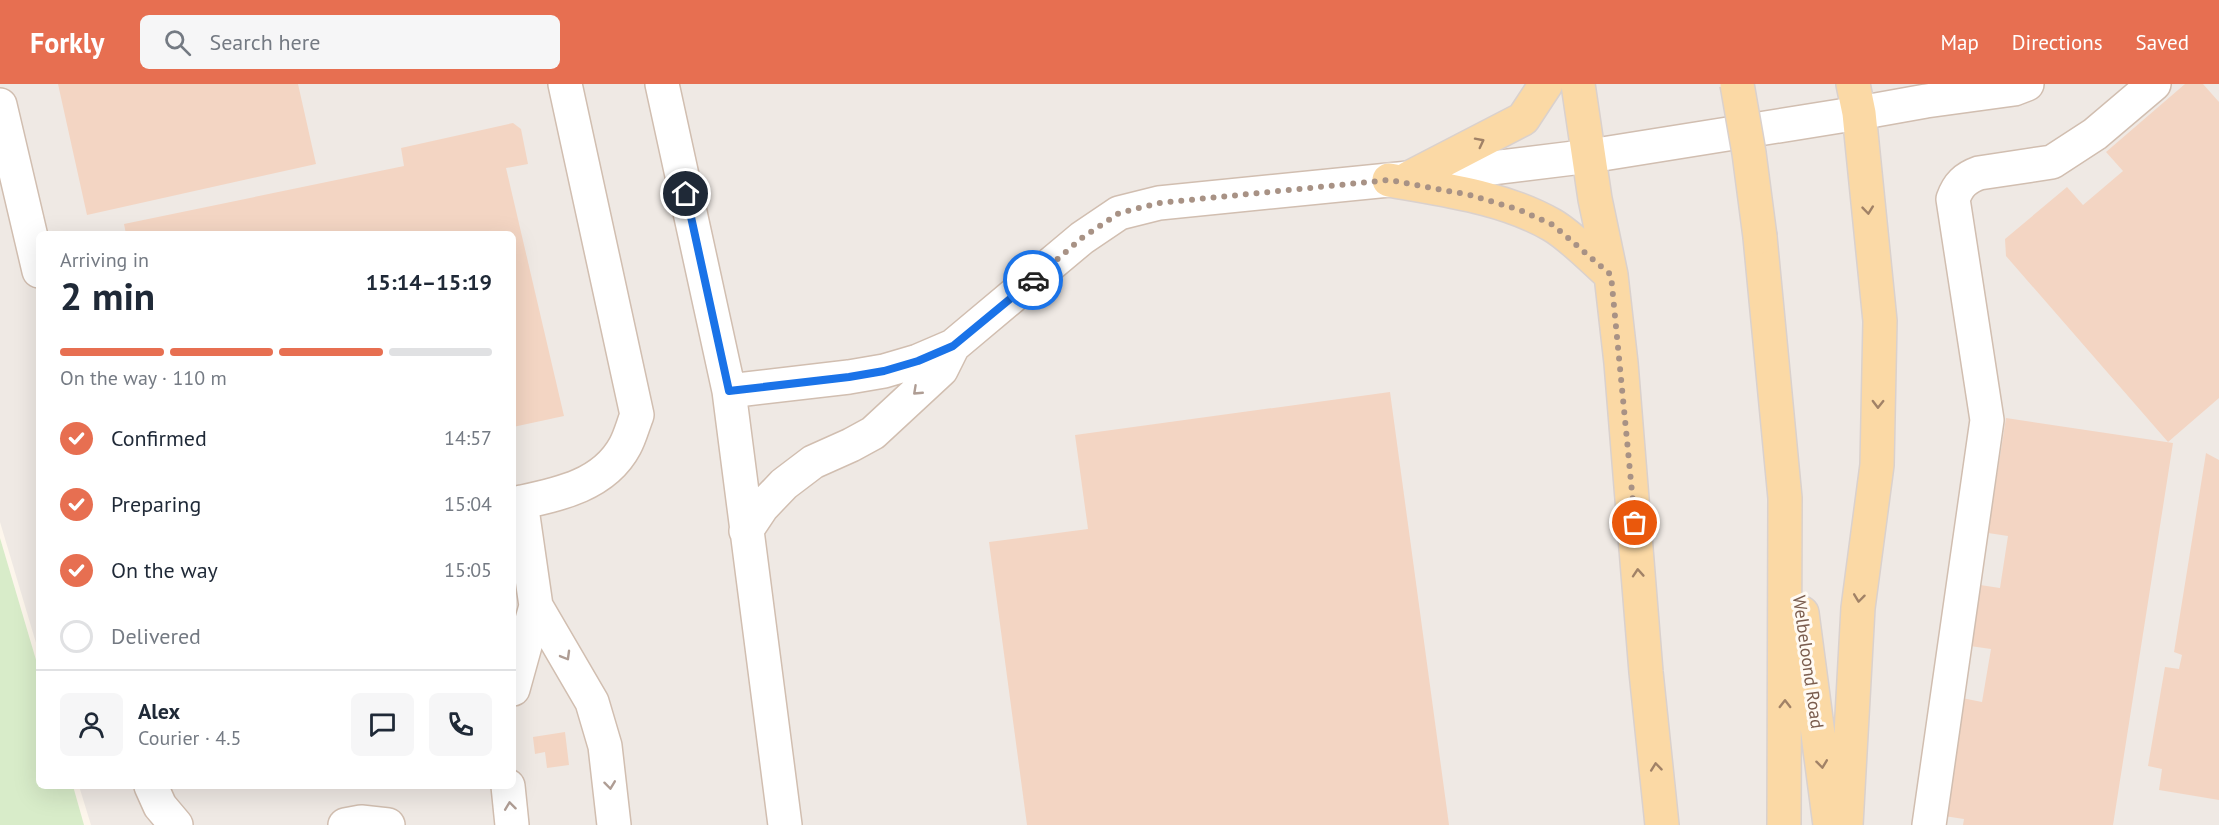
<!DOCTYPE html>
<meta charset="utf-8">
<style>
:root{--surface:#fff;--page:#f6f6f7;--text:#1f2937;--muted:#747a83;--line:#e0e1e3;--accent:#e76f51}
body{margin:0;font-family:"PT Sans",sans-serif;background:var(--page);color:var(--text);height:100vh;display:flex;flex-direction:column;font-size:22px;white-space:nowrap}
*{box-sizing:border-box;margin:0}
p{font-size:20px;color:var(--muted)}
.icon{flex:none;width:33px;height:33px;fill:none;stroke:currentColor;stroke-width:2;stroke-linecap:round;stroke-linejoin:round}
.map{position:relative;flex:1;overflow:hidden}
.sheet{position:absolute;left:36px;top:147px;width:480px;height:558px;display:flex;flex-direction:column;background:var(--surface);border-radius:9px;box-shadow:0 6px 24px #0002}
.sheet>*{flex:none}
.pin{position:absolute;display:grid;place-items:center;width:51px;height:51px;color:#fff;margin:-26px;border:3px solid #fff;border-radius:50%;box-shadow:0 2px 6px #0007}
.courier{position:absolute;display:grid;place-items:center;width:60px;height:60px;margin:-30px;border:4px solid #1a73e8;border-radius:50%;background:#fff;color:#222;box-shadow:0 2px 8px #0007}
.overview em{font-style:normal;font-weight:600}
.overview div{display:flex;flex-direction:column-reverse}
.overview{display:flex;align-items:center;justify-content:space-between;height:102px;padding:0 24px}
h1{font-size:39px;font-weight:600;line-height:45px}
.bar{display:grid;grid-template-columns:repeat(4,1fr);gap:9px 6px;align-content:center;height:72px;padding:0 24px}
.bar i{height:8px;border-radius:4px;background:var(--line)}
.bar .on{background:var(--accent)}
.bar p{grid-column:span 4}
.line{display:flex;align-items:center;gap:15px;padding:0 24px;border-top:2px solid var(--line)}
.line div{flex:1}
.round{display:grid;place-items:center;flex:none;width:63px;height:63px;border-radius:9px;background:var(--page)}
ol{padding:0 24px;list-style:none}
li{display:flex;align-items:center;gap:18px;height:66px}
li p{margin-inline-start:auto}
li .icon{padding:6px;border-radius:50%;background:var(--accent);color:#fff;stroke-width:4}
li:last-child{color:var(--muted)}
li i{width:33px;height:33px;border:3px solid var(--line);border-radius:50%}
header{display:flex;align-items:center;gap:36px;box-sizing:border-box;height:84px;padding:0 30px;background:var(--accent);color:#fff}
header strong{font-size:28px}
nav{display:flex;gap:33px;margin-inline-start:auto;font-size:21px}
.search{width:420px;height:54px;background:var(--page);display:flex;align-items:center;gap:15px;box-sizing:border-box;padding:0 21px;border-radius:9px;color:var(--muted);font-size:22px}
.map>svg:first-child{display:block}
</style>
<header>
<strong>Forkly</strong>
<div class="search"><svg class="icon" aria-label="search" viewBox="0 0 24 24"><circle cx="10" cy="10" r="6"/><path d="M15 15l6 6"/></svg>Search here</div>
<nav><a>Map</a><a>Directions</a><a>Saved</a></nav>
</header>
<div class="map">
<svg width="2219" height="741" viewBox="0 0 2219 741">
<rect width="100%" height="100%" fill="#fdf6ec"/>
<path fill="#efe9e4" d="M0,0H2219V741H91L79,702H513V150H39V569L0,438Z"/>
<path fill="#d8ecc9" d="M0,454L39,586V702H73L84,741H0Z"/>
<path fill="#f3d5c3" d="M58,0H298L316,80L87,131Z
M2185,0H2203L2219,18V314L2168,358L2006,172L2005,155L2067,103L2083,121L2123,87L2106,68Z
M513,39L521,45L528,80L506,84L564,332L513,343V150H126L124,140L404,82L401,64Z
M1390,308L1449,741H1027L989,458L1088,445L1075,351Z
M2006,334L2173,359L2113,741H1963L1964,735L1944,732L1962,614L1982,618L1991,565L1970,562L1980,501L2000,504L2008,452L1988,449Z
M2206,369L2219,376V716L2159,706L2162,685L2148,682L2165,583L2179,585L2182,571L2174,568Z
M565,648L569,681L547,684L545,668L535,670L533,653Z"/>
<g fill="none" stroke-linecap="round" stroke-linejoin="round">
<g stroke="#d1beb0" stroke-width="36">
<path id="minor" d="M662,0L729,307L785,741
M0,21L39,187
M729,307L849,293L884,287L918,277L953,262L1082,154L1119,129L1159,119L1409,94L1590,72L1859,29L1926,17L2014,5L2027,0
M521,418L536,522L592,618L605,662L614,741
M513,420C555,411 603,403 625,362C630,353 633,341 637,331L565,0
M746,447L762,423L784,400L813,378L851,361L873,349L941,286L953,262
M513,605L536,522
M151,702L160,722L176,741
M508,702L512,741
M345,741L361,738L388,741
M1929,741L1987,336L1953,115C1958,101 1965,94 1979,89L2052,78L2095,50L2154,0"/>
</g>
<g stroke="#dad1cd" stroke-width="36">
<path id="major" d="M1578,0L1595,115L1611,191L1621,279L1646,588L1662,741
M1409,94L1523,35L1546,0
M1389,96C1444,106 1503,113 1552,141C1571,152 1594,176 1611,191
M1760,153L1785,414L1784,741
M1802,529L1830,741
M1846,741L1858,524L1877,381L1880,237L1859,29L1853,0"/>
</g>
<use href="#minor" stroke="#fff" stroke-width="33"/>
<use href="#major" stroke="#fbd9a5" stroke-width="33"/>
<g stroke="#dad1cd" stroke-width="36" stroke-linecap="butt">
<path id="major-bridge" d="M1737,0L1749,69L1760,153"/>
</g>
<use href="#major-bridge" stroke="#fbd9a5" stroke-width="33"/>
</g>
<defs><path id="oneway-chevron" d="M-2-3.5L2.5 0L-2 3.5" fill="none" stroke-width="1.6" stroke-linecap="round" stroke-linejoin="round" transform="scale(1.5)"/></defs>
<g stroke="#a18267">
<use href="#oneway-chevron" transform="translate(1480 58) rotate(-27)"/>
<use href="#oneway-chevron" transform="translate(1868 126) rotate(84)"/>
<use href="#oneway-chevron" transform="translate(1878 320) rotate(91)"/>
<use href="#oneway-chevron" transform="translate(1638 489) rotate(-94)"/>
<use href="#oneway-chevron" transform="translate(1859 514) rotate(97)"/>
<use href="#oneway-chevron" transform="translate(1785 620) rotate(-90)"/>
<use href="#oneway-chevron" transform="translate(1822 680) rotate(83)"/>
<use href="#oneway-chevron" transform="translate(1656 683) rotate(-96)"/>
</g>
<g stroke="#af9d94">
<use href="#oneway-chevron" transform="translate(917 307) rotate(137)"/>
<use href="#oneway-chevron" transform="translate(566 572) rotate(60)"/>
<use href="#oneway-chevron" transform="translate(610 701) rotate(83)"/>
<use href="#oneway-chevron" transform="translate(510 722) rotate(-97)"/>
</g>
<g fill="none" stroke-linecap="round" stroke-linejoin="round">
<path stroke="#a89285" stroke-width="6" stroke-dasharray="0 10.8" d="M1033,196L1082,154L1119,129L1159,119L1389,96L1470,111L1520,126L1553,141L1611,191L1635,439"/>
<path stroke="#1a73e8" stroke-width="8" d="M686,110L729,307L849,293L884,287L918,277L953,262L1033,196"/>
</g>
<g text-anchor="middle" stroke-width="6" stroke-linejoin="round" paint-order="stroke">
<g font-size="18" fill="#7a5c4d" stroke="#fffaf3">
<text transform="translate(1808 578) rotate(82)" y="6">Welbeloond Road</text>
</g>
</g>
</svg>
<div class="pin" style="left:1635px;top:439px;background:#ea580c"><svg class="icon" aria-label="bag" viewBox="0 0 24 24"><path d="M5 8h14l-1 12H6zM9 8a3 3 0 0 1 6 0"/></svg></div>
<div class="pin" style="left:686px;top:110px;background:#1f2937"><svg class="icon" aria-label="home" viewBox="0 0 24 24"><path d="M3 11l9-7 9 7M6 9v11h12V9"/></svg></div>
<div class="courier" style="left:1033px;top:196px"><svg class="icon" aria-label="car" viewBox="0 0 24 24"><path d="M5 17H2v-5l4-1 3-4h7l3 4 3 1v5h-3M9 17h6M6 11h13"/><circle cx="7" cy="17" r="2"/><circle cx="17" cy="17" r="2"/></svg></div>
<section class="sheet">
<div class="overview"><div><h1>2 min</h1><p>Arriving in</p></div><em>15:14–15:19</em></div>
<div class="bar"><i class="on"></i><i class="on"></i><i class="on"></i><i></i><p>On the way · 110 m</p></div>
<ol>
<li><svg class="icon" aria-label="check" viewBox="0 0 24 24"><path d="M5 12l5 5 9-10"/></svg>Confirmed<p>14:57</p></li>
<li><svg class="icon" aria-label="check" viewBox="0 0 24 24"><path d="M5 12l5 5 9-10"/></svg>Preparing<p>15:04</p></li>
<li><svg class="icon" aria-label="check" viewBox="0 0 24 24"><path d="M5 12l5 5 9-10"/></svg>On the way<p>15:05</p></li>
<li><i></i>Delivered</li>
</ol>
<div class="line" style="height:108px"><a class="round"><svg class="icon" aria-label="person" viewBox="0 0 24 24"><circle cx="12" cy="8" r="4"/><path d="M4 21q1-7 8-7t8 7"/></svg></a><div><b>Alex</b><p>Courier · 4.5</p></div><a class="round"><svg class="icon" aria-label="chat" viewBox="0 0 24 24"><path d="M4 5h16v11H9l-5 4z"/></svg></a><a class="round"><svg class="icon" aria-label="phone" viewBox="0 0 24 24"><path d="M5 4h4l2 5-3 2q2 4 5 5l2-3 5 2v4C11 20 4 13 5 4z"/></svg></a></div>
</section>
</div>
